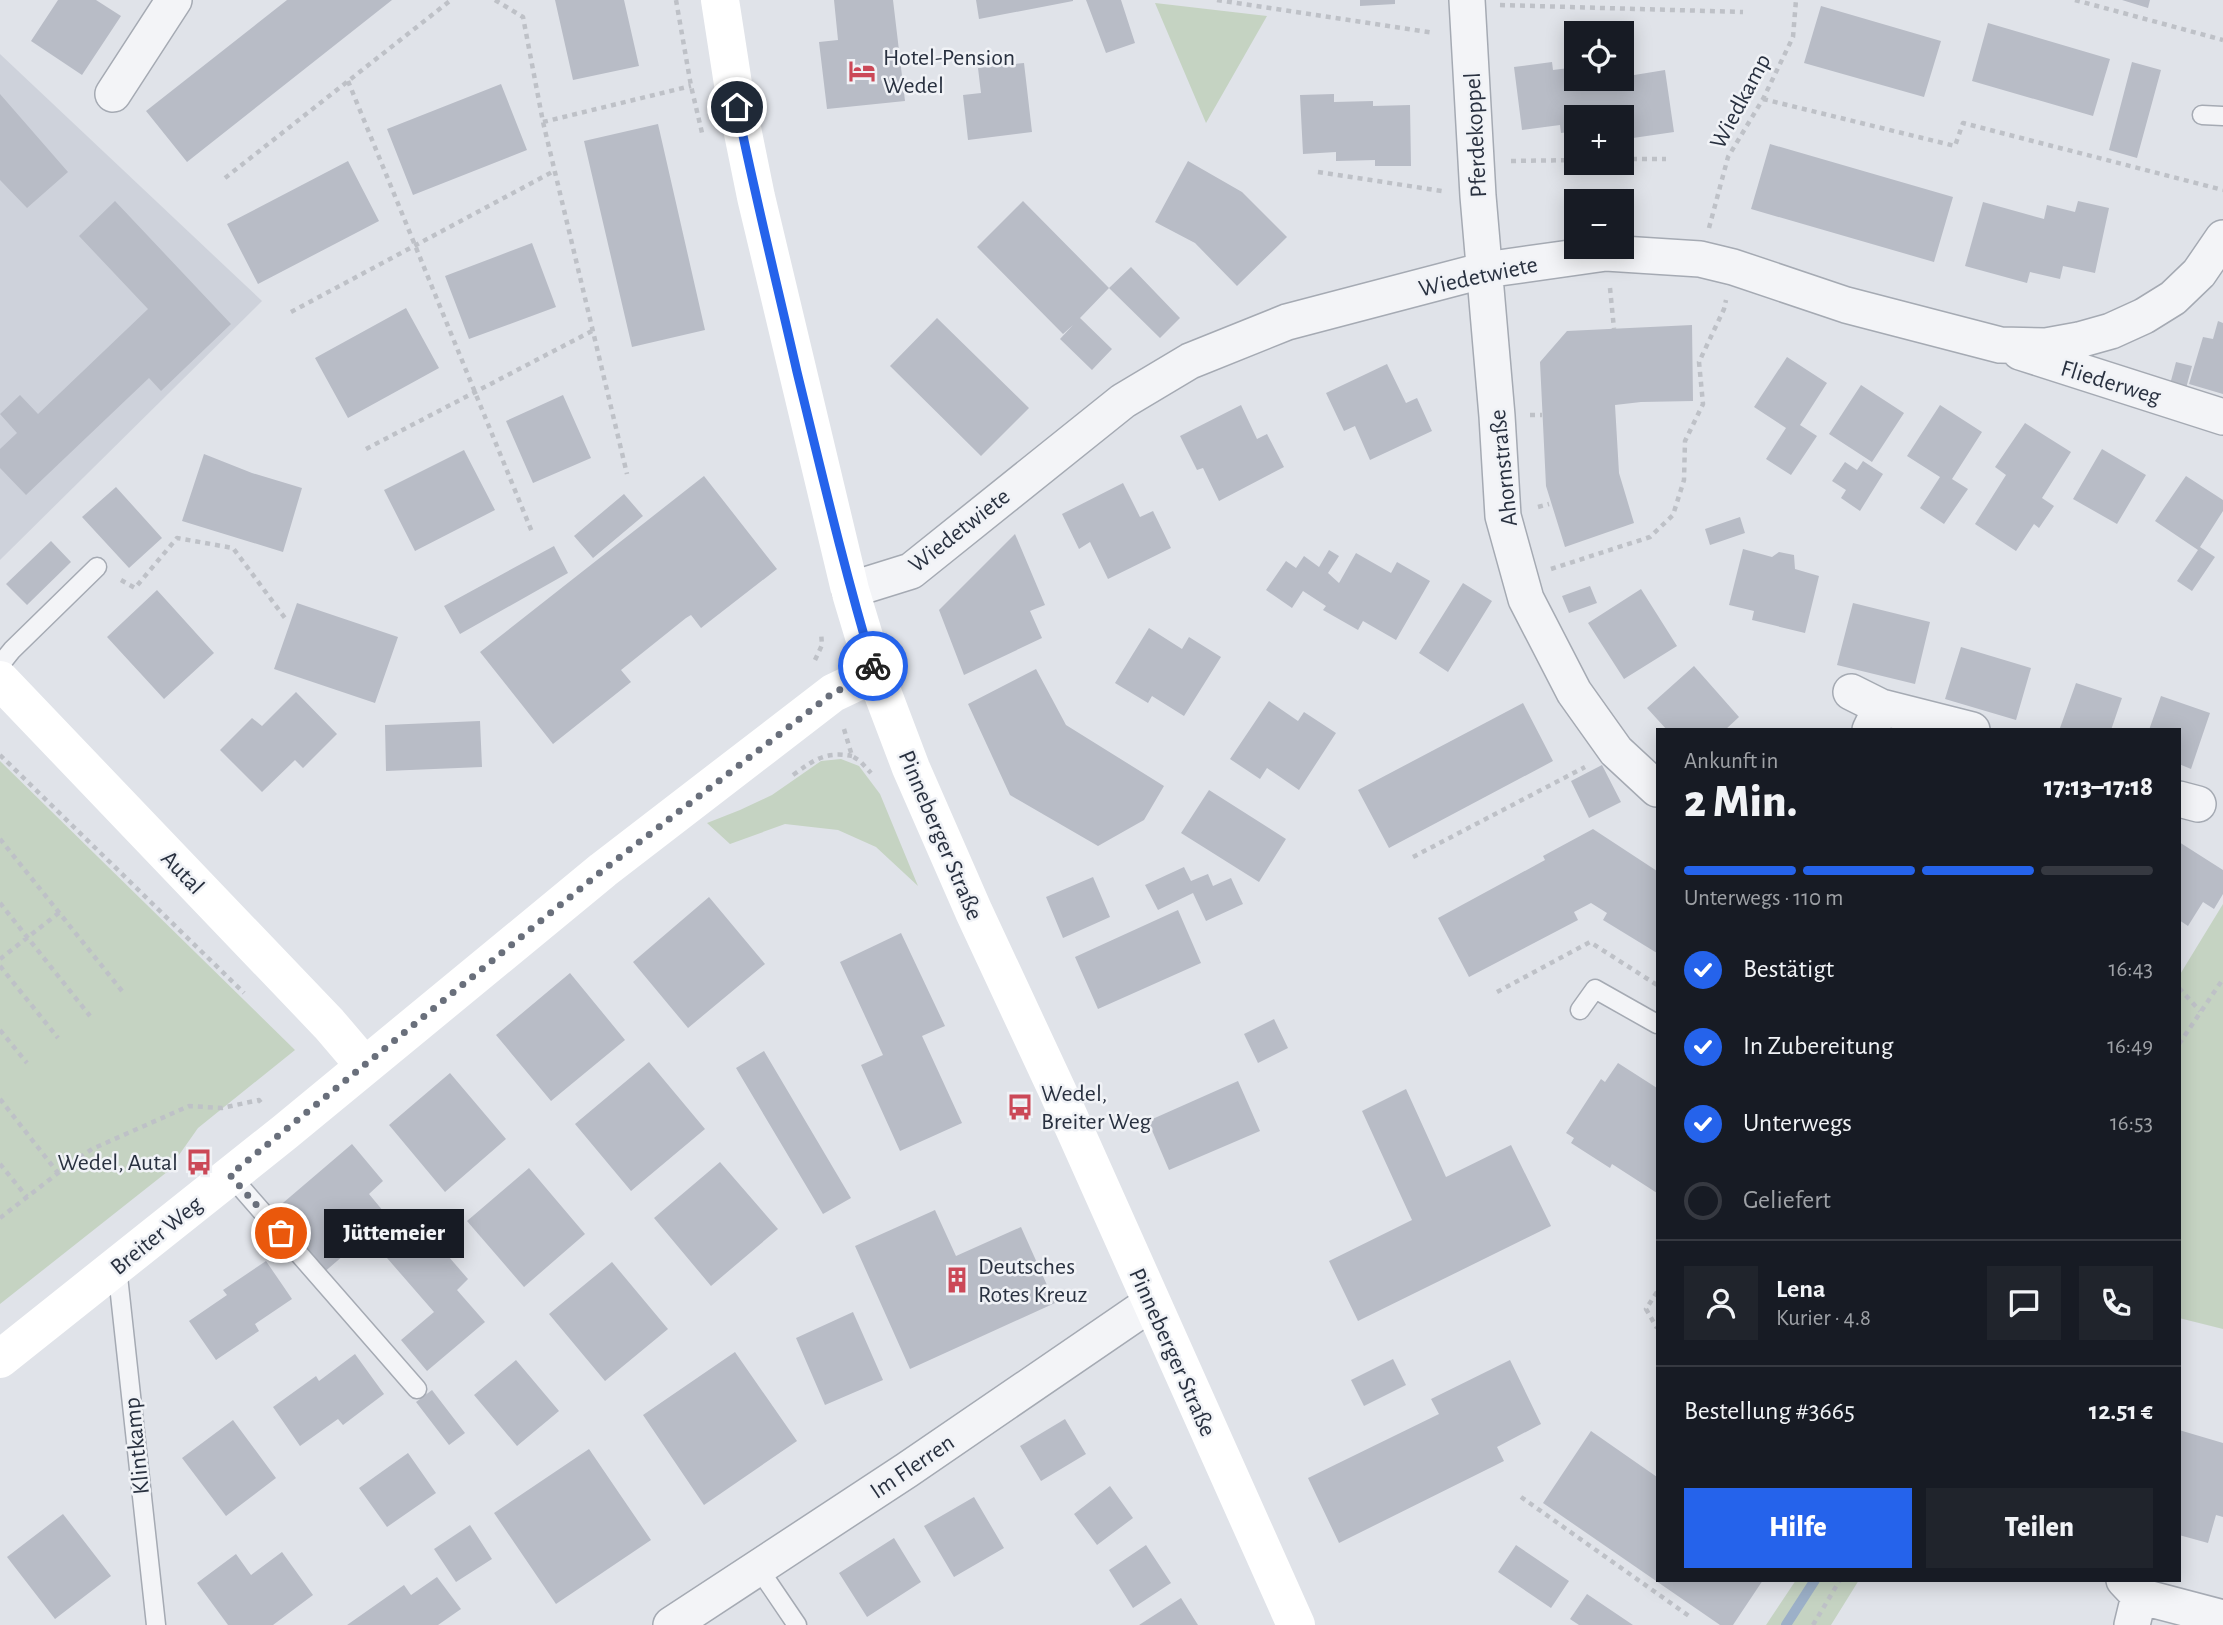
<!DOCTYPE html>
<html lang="de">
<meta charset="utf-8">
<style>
:root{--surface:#171b24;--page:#20242c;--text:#f1f3f6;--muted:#9ea1a6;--line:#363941;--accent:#2563eb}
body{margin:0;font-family:"Alegreya Sans",sans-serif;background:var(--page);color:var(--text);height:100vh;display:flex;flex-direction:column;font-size:26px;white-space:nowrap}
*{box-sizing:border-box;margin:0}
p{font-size:23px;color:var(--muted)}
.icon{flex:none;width:38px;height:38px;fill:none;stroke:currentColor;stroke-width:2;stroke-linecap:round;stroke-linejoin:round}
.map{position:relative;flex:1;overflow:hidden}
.drawer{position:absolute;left:1656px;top:728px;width:525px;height:854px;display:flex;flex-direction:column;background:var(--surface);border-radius:0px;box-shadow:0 4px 18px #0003}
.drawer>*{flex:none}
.fabs{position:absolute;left:1564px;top:21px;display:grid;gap:14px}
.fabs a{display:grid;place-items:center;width:70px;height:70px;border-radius:0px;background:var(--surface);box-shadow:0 4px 18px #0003;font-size:35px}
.pin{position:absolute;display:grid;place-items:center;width:60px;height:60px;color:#fff;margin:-30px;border:4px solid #fff;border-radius:50%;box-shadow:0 2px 7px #0007}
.courier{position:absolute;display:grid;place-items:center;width:70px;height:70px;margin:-35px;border:5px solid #2563eb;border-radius:50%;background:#fff;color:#222;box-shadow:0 2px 9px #0007}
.bubble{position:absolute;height:49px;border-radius:0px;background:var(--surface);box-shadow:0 4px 18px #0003;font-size:23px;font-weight:800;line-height:49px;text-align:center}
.overview em{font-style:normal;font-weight:800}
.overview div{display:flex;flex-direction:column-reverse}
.overview{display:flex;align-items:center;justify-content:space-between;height:119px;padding:0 28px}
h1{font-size:46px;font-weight:800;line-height:52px}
.bar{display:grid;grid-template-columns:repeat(4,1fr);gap:10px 7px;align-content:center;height:84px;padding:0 28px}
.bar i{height:9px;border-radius:5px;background:var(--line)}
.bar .selected{background:var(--accent)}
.bar p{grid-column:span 4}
.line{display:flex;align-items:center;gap:18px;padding:0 28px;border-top:2px solid var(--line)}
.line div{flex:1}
.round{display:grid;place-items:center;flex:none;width:74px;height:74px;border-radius:0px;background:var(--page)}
ol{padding:0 28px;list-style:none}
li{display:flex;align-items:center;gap:21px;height:77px}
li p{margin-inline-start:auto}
li .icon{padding:7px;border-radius:50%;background:var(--accent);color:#fff;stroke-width:4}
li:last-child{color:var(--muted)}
li i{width:38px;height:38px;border:4px solid var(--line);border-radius:50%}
.action{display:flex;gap:14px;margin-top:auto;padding:14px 28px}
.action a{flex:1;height:80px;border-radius:0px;background:var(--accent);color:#fff;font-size:28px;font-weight:800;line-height:80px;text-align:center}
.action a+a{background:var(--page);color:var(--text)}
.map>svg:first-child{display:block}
</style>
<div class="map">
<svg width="2223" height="1625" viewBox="0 0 2223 1625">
<rect width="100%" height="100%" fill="#e0e3e9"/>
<path fill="#ced2db" d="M0,54L262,301L0,560Z"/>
<path fill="#c5d3c2" d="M1155,3L1267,16L1206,123Z
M841,759L859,766L880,794L918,886L876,847L838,830L785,824L730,844L707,823L740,810L772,795L821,761Z
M0,761L295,1050L198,1128L167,1172L0,1304Z
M2223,904V1329L2179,1318V976Z
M1796,1580H1859L1831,1625H1766Z"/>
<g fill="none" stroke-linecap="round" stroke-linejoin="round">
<path stroke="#9cb0c8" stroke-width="10" d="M1786,1625L1815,1580"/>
</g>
<path fill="#b8bcc6" d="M58,0H96L121,16L82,75L31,41Z
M287,0H392L187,162L146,111Z
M555,0H624L639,66L573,80Z
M834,0H893L905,101L827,109L819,42L838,40Z
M976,0H1073V1L979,19Z
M1086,0H1121L1135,43L1106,53Z
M1360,0H1395V4L1360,6Z
M2122,0H2150L2148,8Z
M1821,6L1941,41L1924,97L1804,63Z
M1988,23L2110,59L2093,116L1972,81Z
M1552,62L1553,70L1577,67V79H1622V77L1665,70L1674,132L1633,138L1632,130L1622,131V117H1577V131L1561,133L1560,125L1522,130L1514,67Z
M2132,62L2161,70L2137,158L2109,150Z
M1024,63L1032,132L968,140L963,95L981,93L978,68Z
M501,84L527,150L413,195L387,129Z
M0,94L68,172L27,208L0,180Z
M1334,94V102L1373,101V106L1410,105L1411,166H1375V160L1336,161V152L1303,154L1300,95Z
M658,124L705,330L632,347L584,141Z
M1770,144L1953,197L1934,262L1751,209Z
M348,161L379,221L258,284L227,224Z
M1188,161L1242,192L1287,237L1237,286L1195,243L1155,222Z
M115,201L231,324L161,391L149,378L26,495L0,468V449L17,433L0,414L20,395L38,414L148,309L79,236Z
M1023,201L1109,288L1080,318L1112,349L1092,370L1060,339L1073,325L1063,334L977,247Z
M2078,201L2109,208L2095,273L2063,266L2060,279L2030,272L2027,283L1965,266L1983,202L2044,219L2047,205L2075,212Z
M532,243L556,307L469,339L445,276Z
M1131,267L1180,318L1160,338L1109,288Z
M406,308L439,368L348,418L315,358Z
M937,318L1029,408L981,456L890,366Z
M2218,321L2223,323V394L2189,384L2203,337L2213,339Z
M1692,325L1693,401L1641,402L1615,405L1619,473L1634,523L1565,547L1546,486L1540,362L1567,331Z
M1787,357L1827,383L1800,425L1817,436L1791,475L1766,459L1786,428L1754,407Z
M2176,362L2192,366L2185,392L2169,388Z
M1387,364L1406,403L1417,398L1432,431L1370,460L1355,426L1344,431L1326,393Z
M1861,385L1904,413L1872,462L1829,434Z
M563,395L591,458L533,483L506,421Z
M1241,405L1257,439L1267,434L1284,467L1219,501L1203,468L1197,470L1180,436Z
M1940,405L1982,432L1952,479L1968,489L1944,524L1920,508L1940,477L1907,456Z
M2025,423L2071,452L2042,498L2054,506L2039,528L2034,524L2016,551L1975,524L2006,475L1995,467Z
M2102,449L2146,475L2117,524L2073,499Z
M464,450L495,510L415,551L384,490Z
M204,454L252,473L302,488L283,552L182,521Z
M1863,461L1883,474L1860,511L1841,498L1846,490L1832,481L1845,462L1857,470Z
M704,476L777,569L701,628L691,615L686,618L621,670L631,682L553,744L480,652Z
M2186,476L2223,500V511L2200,547L2215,557L2192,591L2177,581L2198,550L2155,521Z
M1123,483L1140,517L1153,511L1171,548L1108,579L1090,542L1079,549L1062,514Z
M116,487L162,538L129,568L82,517Z
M624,494L643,516L593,558L574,536Z
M1740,517L1745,533L1710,545L1705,529Z
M1015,534L1045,605L1030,611L1042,638L964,675L939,610Z
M51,541L71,562L27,605L6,584Z
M554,546L568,573L460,634L444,606Z
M1743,549L1772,557L1779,552L1794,555L1795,569L1819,576L1805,633L1752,620L1754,611L1729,605Z
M1329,550L1339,556L1328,573L1339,583L1356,553L1391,573L1397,562L1430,581L1396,640L1363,621L1358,630L1323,610L1326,606L1303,591L1292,608L1266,590L1286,561L1296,568L1304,556L1319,567Z
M1463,583L1492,601L1448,672L1419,653Z
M1590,586L1597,603L1569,613L1562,596Z
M1641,589L1677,646L1624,679L1588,623Z
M157,590L214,653L164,699L107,637Z
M297,603L398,637L375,703L274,669Z
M1853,603L1930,622L1915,684L1837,665Z
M1149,628L1182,649L1189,637L1221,657L1184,716L1152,696L1148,703L1115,683Z
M1961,647L2031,668L2016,720L1945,699Z
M1694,666L1739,717L1725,730H1667L1647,708Z
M1036,669L1066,725L1164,786L1144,820L1098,846L1010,795L968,704Z
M2076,683L2122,698L2111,730L2060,728Z
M296,692L337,734L303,768L295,760L262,792L220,750L252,718L262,726Z
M2161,696L2210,713L2191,769L2179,764V730H2149Z
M1269,701L1298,721L1304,712L1336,733L1299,790L1267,768L1260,779L1230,759Z
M1523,703L1553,761L1389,848L1358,790Z
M480,721L482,767L386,771L385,725Z
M1602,765L1621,802L1589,818L1571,781Z
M1209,790L1286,839L1259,882L1181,833Z
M1593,829L1657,871V953L1603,920L1607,913L1591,903L1574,912L1578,920L1469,977L1438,918L1545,860L1543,856Z
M2179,842L2223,870V894L2214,909L2203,902L2188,926L2179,920Z
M1184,867L1191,881L1208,874L1213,886L1231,878L1243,904L1206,921L1193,893L1158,910L1145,885Z
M1093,877L1110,917L1063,938L1046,897Z
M709,897L765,964L688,1028L633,962Z
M1178,910L1201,963L1098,1009L1075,957Z
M901,933L945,1026L922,1036L962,1123L900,1151L861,1065L883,1055L840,962Z
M570,973L625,1040L551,1101L496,1035Z
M1274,1019L1288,1048L1258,1063L1244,1034Z
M764,1051L851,1198L823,1214L736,1068Z
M649,1062L705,1129L631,1191L575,1124Z
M1618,1063L1657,1088V1193L1612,1164L1610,1168L1571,1143L1574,1138L1566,1133L1601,1079L1605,1082Z
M450,1073L506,1139L445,1192L389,1125Z
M1238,1081L1260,1131L1169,1170L1148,1121Z
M1406,1089L1446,1177L1511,1145L1551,1226L1358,1321L1329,1261L1412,1220L1362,1111Z
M352,1144L383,1181L369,1194L388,1217L322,1274L270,1214Z
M720,1162L778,1229L711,1286L654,1218Z
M529,1168L585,1234L524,1287L467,1221Z
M935,1210L956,1256L1021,1227L1055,1303L910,1369L855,1246Z
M423,1227L468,1279L457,1290L485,1322L427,1371L401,1340L434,1312L387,1258Z
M266,1261L292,1299L255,1324L259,1331L216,1360L189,1321L227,1295L223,1290Z
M612,1262L668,1329L605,1381L549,1314Z
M853,1312L883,1380L825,1405L796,1338Z
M735,1352L797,1441L704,1505L643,1415Z
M355,1354L384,1394L343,1425L338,1419L300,1446L273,1407L316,1376L319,1381Z
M1393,1359L1406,1385L1364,1406L1351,1380Z
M516,1360L559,1411L517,1446L474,1395Z
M1510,1360L1541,1424L1497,1447L1504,1461L1339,1543L1308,1478L1439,1414L1431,1399Z
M432,1390L465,1433L449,1445L416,1402Z
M1065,1419L1086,1454L1041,1481L1020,1446Z
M233,1420L276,1478L226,1516L182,1458Z
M2179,1430L2223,1443V1517L2216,1515L2208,1543L2179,1535Z
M1591,1431L1657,1477V1580H1763L1733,1625H1720L1543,1503Z
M589,1449L651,1540L556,1604L494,1513Z
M408,1453L436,1493L387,1527L359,1488Z
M1110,1486L1133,1518L1097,1545L1074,1514Z
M974,1497L1004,1548L954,1577L924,1526Z
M63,1514L111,1576L55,1619L7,1557Z
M470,1525L492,1559L456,1582L434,1549Z
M894,1538L921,1582L867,1617L839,1573Z
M1146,1545L1171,1583L1133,1608L1109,1570Z
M1516,1545L1569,1581L1551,1608L1498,1572Z
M282,1552L313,1595L273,1625H228L197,1583L236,1554L251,1575Z
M437,1577L461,1609L438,1625H347L404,1585L411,1595Z
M1587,1594L1633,1625H1579L1570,1619Z
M1181,1598L1198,1625H1139Z"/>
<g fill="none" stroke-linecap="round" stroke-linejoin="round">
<g stroke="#a5aab3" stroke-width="21">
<path id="lane" d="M2202,115L2223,116
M0,665L12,650L97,567
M1580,1010L1595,989L1657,1024
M230,1175L417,1389
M117,1267L156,1625
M759,1569L797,1625"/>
</g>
<g stroke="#a5aab3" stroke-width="38">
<path id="street" d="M1467,0L1478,196L1497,416L1503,516L1526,599L1574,692L1616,751L1657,789
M113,94L174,0
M2020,352L2223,417
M850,590L911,571L1123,401L1190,361L1287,322L1485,270L1606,253L1700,259L1733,267L1846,305L2000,345L2046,346L2079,340L2111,331L2144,316L2173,298L2199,273L2223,238
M1851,692L1881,707
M1870,730L1881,707L1972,730
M2179,799L2198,804
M2124,1580L2139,1596L2223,1618
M671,1625L907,1470L1151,1303
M2132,1625L2139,1596"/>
</g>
<path stroke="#bec1c7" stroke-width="4.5" stroke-dasharray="5 5" stroke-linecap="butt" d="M495,0L523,17L543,122L627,474
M676,0L691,86L703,137
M1217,0L1434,33
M2075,0L2223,40
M1500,5L1743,12
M348,81L532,532
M1763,99L1955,146L1963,123L2223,190
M543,122L691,86
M1622,159H1666
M1511,161L1577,160
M1318,172L1442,191
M225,178L451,0
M1709,228L1728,157L1763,99L1793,37L1796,0
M1610,288L1614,329
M291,312L554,171
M1530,415H1542
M366,449L592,331
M1538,507L1549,504
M1551,569L1650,537L1673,515L1684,480L1685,441L1703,404L1699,362L1724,309L1726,300
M121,580L135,588L177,538L233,548L285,618
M815,660L822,645L821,632
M844,729L852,756L860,761L871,773
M0,755L244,993
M793,775C814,760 825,751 852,756
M0,839L122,991
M1413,857L1585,767
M0,903L90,1016
M0,959L60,912
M0,966L58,1038
M2179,988L2200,1011
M1497,992L1590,942L1657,985
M0,1030L27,1063
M2179,1044L2223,979
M0,1099L58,1173
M0,1164L27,1197
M0,1218L58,1173L92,1149L189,1106L222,1108L259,1100L262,1104
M1657,1292L1646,1309L1657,1328
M1521,1497L1689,1616
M1813,1625L1840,1580"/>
<use href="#lane" stroke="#f3f4f7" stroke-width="18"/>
<use href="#street" stroke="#f3f4f7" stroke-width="35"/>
<path stroke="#fff" stroke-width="38" d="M720,0L733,84L756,197L850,590L875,673L911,768L974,912L1057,1090L1296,1625
M0,680L329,1024L364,1065
M0,1359L285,1132L603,870L833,693L875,673"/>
</g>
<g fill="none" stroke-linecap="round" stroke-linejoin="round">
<path stroke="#696f7b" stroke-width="7" stroke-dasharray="0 12.6" d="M281,1233L230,1175L603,870L833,693L875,673L873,666"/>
<path stroke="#2563eb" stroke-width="9" d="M737,107C755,196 777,284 797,372C821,470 844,569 873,666"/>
</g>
<defs>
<g id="hotel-bare" transform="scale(2.1)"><path d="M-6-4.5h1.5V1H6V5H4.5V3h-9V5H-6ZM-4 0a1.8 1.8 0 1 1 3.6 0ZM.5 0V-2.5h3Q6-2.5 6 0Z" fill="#cb4857" stroke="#f0f2f6" stroke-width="2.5" paint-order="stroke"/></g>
<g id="bus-bare" transform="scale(2.1)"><path d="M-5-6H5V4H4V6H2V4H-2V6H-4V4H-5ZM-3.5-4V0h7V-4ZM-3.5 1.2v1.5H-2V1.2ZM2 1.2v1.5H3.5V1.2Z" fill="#cb4857" stroke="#f0f2f6" stroke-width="2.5" paint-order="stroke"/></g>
<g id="building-bare" transform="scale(2.1)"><path d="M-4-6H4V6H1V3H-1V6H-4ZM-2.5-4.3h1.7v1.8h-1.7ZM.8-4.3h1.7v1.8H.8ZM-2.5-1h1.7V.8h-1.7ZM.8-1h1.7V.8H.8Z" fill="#cb4857" stroke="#f0f2f6" stroke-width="2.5" paint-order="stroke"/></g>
</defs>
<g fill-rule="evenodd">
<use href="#hotel-bare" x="862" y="71"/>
<use href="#bus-bare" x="1020" y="1107"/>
<use href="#bus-bare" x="199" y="1162"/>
<use href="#building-bare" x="957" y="1280"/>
</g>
<g text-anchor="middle" stroke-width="5" stroke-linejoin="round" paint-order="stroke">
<g font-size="24" fill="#293140" stroke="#f0f2f6" text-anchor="start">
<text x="883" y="65">Hotel-Pension<tspan x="883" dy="28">Wedel</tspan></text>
<text x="1041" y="1101">Wedel,<tspan x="1041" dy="28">Breiter Weg</tspan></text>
<text x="178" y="1170" text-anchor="end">Wedel, Autal</text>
<text x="978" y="1274">Deutsches<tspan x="978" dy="28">Rotes Kreuz</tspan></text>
</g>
<g font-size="24" fill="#293140" stroke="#f0f2f6">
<text transform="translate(1740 101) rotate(-62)" y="8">Wiedkamp</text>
<text transform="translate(1475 135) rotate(-93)" y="8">Pferdekoppel</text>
<text transform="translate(1478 276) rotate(-12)" y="8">Wiedetwiete</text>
<text transform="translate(2111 382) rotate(17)" y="8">Fliederweg</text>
<text transform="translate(1503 468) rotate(-96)" y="8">Ahornstraße</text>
<text transform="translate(959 530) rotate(-38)" y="8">Wiedetwiete</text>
<text transform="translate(941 835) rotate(67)" y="8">Pinneberger Straße</text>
<text transform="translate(183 872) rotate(46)" y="8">Autal</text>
<text transform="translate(156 1235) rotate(-39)" y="8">Breiter Weg</text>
<text transform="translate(1173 1352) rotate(66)" y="8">Pinneberger Straße</text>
<text transform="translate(136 1446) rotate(-96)" y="8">Klintkamp</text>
<text transform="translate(912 1466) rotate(-34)" y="8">Im Flerren</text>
</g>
</g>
</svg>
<div class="fabs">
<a><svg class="icon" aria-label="locate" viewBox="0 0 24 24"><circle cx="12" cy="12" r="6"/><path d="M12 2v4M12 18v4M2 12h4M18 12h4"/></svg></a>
<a>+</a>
<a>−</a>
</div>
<div class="pin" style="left:281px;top:1233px;background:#ea580c"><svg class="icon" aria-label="bag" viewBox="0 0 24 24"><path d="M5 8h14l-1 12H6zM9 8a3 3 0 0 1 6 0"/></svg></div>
<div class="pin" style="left:737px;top:107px;background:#1f2937"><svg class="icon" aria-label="home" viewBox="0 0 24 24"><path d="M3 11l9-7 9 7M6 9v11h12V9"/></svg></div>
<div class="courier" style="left:873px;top:666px"><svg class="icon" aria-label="bike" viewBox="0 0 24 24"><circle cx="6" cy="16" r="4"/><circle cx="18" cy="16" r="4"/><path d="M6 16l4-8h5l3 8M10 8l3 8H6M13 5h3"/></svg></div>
<div class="bubble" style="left:324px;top:1209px;width:140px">Jüttemeier</div>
<section class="drawer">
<div class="overview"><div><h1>2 Min.</h1><p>Ankunft in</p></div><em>17:13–17:18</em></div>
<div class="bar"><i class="selected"></i><i class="selected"></i><i class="selected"></i><i></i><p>Unterwegs · 110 m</p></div>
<ol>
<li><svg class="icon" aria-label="check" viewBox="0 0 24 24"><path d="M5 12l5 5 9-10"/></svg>Bestätigt<p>16:43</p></li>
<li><svg class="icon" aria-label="check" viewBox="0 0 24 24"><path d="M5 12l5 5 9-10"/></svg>In Zubereitung<p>16:49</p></li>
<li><svg class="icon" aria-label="check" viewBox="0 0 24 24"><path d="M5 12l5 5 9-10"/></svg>Unterwegs<p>16:53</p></li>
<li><i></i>Geliefert</li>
</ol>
<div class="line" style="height:126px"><a class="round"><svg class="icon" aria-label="person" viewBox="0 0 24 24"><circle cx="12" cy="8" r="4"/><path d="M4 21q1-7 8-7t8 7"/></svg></a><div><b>Lena</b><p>Kurier · 4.8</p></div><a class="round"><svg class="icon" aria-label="chat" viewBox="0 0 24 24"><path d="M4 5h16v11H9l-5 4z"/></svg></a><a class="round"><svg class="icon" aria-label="phone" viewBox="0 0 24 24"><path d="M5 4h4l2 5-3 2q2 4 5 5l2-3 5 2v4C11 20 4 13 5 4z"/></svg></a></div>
<div class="line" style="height:91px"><div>Bestellung #3665</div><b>12.51 €</b></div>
<div class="action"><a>Hilfe</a><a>Teilen</a></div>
</section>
</div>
